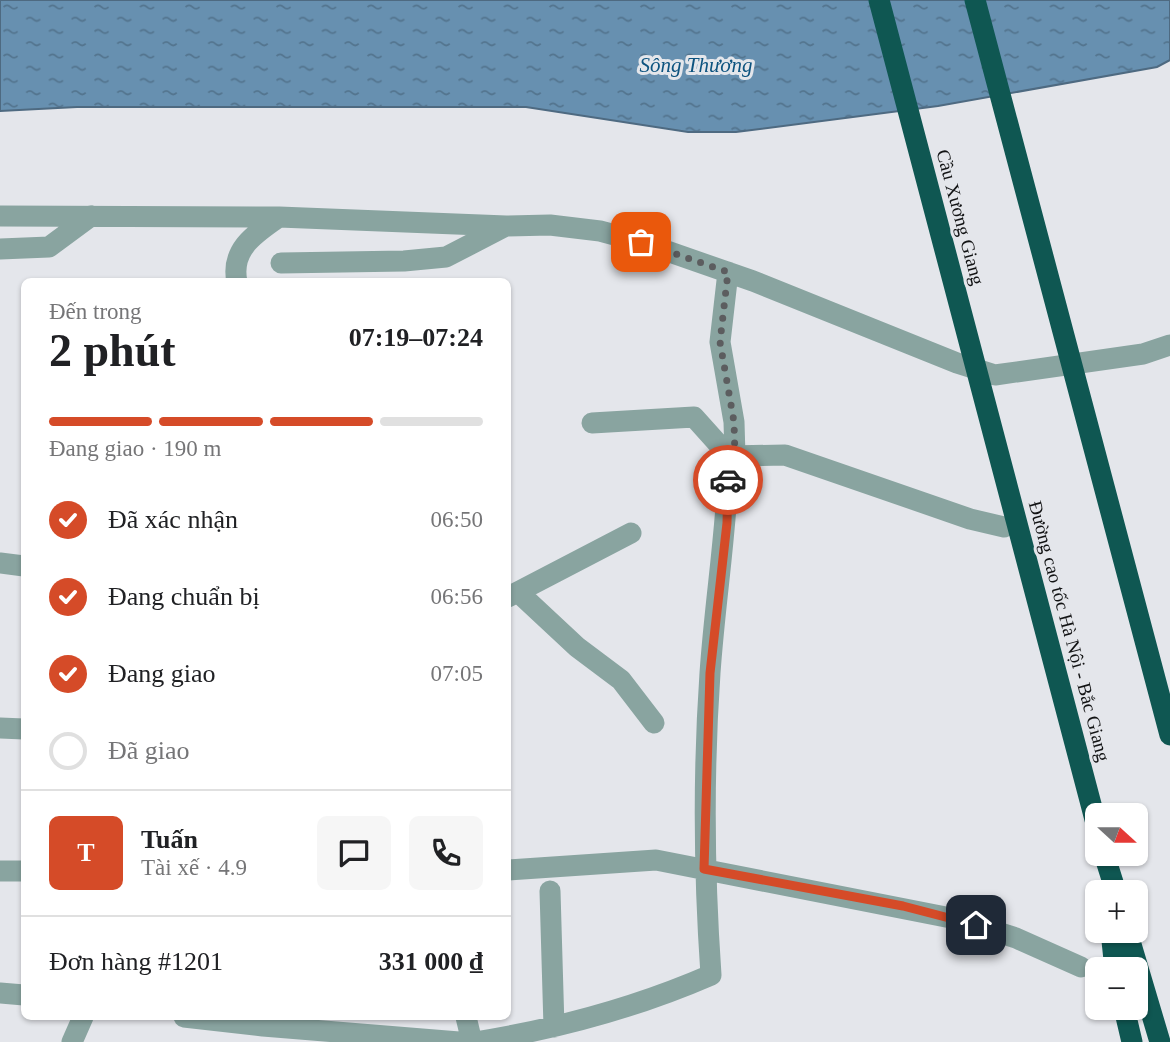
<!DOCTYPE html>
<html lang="vi">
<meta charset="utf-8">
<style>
:root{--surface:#fff;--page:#f6f6f6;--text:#202124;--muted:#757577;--line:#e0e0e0;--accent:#d54b28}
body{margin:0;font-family:Georgia,serif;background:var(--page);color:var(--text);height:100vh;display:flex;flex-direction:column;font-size:26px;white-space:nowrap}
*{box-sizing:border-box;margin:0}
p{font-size:23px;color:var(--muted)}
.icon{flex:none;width:38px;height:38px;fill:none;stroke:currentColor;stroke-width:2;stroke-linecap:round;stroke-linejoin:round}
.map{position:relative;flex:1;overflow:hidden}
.sheet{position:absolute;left:21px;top:278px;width:490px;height:742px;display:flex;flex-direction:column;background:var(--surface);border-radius:10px;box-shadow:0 2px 5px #0004}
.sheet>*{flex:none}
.needle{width:46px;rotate:111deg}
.buttons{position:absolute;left:1085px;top:803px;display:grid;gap:14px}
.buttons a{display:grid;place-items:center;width:63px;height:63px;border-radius:10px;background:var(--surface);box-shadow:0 2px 5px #0004;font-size:35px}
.pin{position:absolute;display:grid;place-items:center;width:60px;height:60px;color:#fff;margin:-30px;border-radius:14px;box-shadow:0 4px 10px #0006}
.courier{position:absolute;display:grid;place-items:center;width:70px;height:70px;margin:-35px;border:5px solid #d54b28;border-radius:50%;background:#fff;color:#222;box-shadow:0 2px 9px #0007}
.headline em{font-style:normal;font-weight:800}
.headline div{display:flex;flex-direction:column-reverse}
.headline{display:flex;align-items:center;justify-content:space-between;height:119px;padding:0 28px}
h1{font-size:46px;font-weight:800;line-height:52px}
.bar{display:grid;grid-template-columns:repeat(4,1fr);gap:10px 7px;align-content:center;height:84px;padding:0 28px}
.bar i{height:9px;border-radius:5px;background:var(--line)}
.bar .active{background:var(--accent)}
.bar p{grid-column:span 4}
.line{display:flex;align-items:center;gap:18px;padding:0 28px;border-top:2px solid var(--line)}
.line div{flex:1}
.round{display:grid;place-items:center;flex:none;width:74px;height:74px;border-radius:10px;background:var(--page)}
ol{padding:0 28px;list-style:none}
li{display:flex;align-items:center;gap:21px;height:77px}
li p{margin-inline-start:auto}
li .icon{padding:7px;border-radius:50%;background:var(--accent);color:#fff;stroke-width:4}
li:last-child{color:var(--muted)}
li i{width:38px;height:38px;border:4px solid var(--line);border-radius:50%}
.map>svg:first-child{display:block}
</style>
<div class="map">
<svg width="1170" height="1042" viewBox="0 0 1170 1042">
<defs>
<pattern id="water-ripples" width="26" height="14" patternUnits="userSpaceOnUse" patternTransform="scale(1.75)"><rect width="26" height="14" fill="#6790b0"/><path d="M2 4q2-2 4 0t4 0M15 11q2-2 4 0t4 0" fill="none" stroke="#53748e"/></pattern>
</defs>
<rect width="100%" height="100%" fill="#e4e6eb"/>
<path fill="url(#water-ripples)" stroke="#4e6a81" stroke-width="2" d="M0,0H1170V60L1157,67L938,106L736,132H688L526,107H77L0,111Z"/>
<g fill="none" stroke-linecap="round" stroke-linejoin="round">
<path stroke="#89a4a0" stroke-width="21" d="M0,216L279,217L506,226L550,225L600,231L641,242L753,281L957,363L995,375L1143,354L1170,345
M0,249L49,247L91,216
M281,263L404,261L446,257L504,227
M728,272L720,342L734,422L735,456
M237,282C230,249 256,233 279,217
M729,456L785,455L970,519L1004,527
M0,563L24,566
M518,592L577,647L621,680L654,723
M508,597L631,533
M0,728L24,729
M508,870L656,860L956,919L1016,938L1081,967
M0,871H24
M550,891L554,1027
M0,993L24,995
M184,1017L263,1026L459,1042
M466,1017L472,1042
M72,1042L83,1017
M475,1042C557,1029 635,1008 711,975C704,875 703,774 710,673C715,600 727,529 729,456L694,417L592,423"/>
<path stroke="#0f5752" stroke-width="21" d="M879,0L1097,827
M975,0L1170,735
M1104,854L1116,892
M1111,931L1115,970
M1127,931L1160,1042
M1124,1008L1132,1042"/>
</g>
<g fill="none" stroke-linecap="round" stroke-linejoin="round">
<path stroke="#5c5d5f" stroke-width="7" stroke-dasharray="0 12.6" d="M641,242L728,272L720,342L734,422L735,456H729L728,480"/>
<path stroke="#d54b28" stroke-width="9" d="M728,480L727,523L710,673L704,869L903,906L976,925"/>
</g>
<g text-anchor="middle" stroke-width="6" stroke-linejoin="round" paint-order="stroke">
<g font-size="19" fill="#121314" stroke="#e4e6eb">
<text transform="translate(961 217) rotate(75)" y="7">Cầu Xương Giang</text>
<text transform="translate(1070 631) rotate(75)" y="7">Đường cao tốc Hà Nội - Bắc Giang</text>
</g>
<g font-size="21" font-style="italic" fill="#0d537f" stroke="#e4e6eb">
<text x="696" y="72">Sông Thương</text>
</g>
</g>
</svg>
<div class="buttons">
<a><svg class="needle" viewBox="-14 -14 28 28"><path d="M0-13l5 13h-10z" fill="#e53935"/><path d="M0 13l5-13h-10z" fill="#757577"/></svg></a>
<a>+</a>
<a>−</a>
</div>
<div class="pin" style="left:641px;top:242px;background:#ea580c"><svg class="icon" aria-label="bag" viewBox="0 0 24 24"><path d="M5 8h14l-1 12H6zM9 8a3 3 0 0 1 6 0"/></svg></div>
<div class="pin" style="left:976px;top:925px;background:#1f2937"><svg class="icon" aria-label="home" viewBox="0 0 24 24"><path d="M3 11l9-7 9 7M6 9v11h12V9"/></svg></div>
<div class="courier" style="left:728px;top:480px"><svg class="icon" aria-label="car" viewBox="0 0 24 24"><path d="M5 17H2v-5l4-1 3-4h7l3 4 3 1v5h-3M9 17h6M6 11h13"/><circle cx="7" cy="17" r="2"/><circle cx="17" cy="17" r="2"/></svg></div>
<section class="sheet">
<div class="headline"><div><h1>2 phút</h1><p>Đến trong</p></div><em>07:19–07:24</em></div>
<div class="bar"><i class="active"></i><i class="active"></i><i class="active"></i><i></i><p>Đang giao · 190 m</p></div>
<ol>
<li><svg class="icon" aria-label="check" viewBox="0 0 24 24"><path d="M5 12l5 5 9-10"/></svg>Đã xác nhận<p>06:50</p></li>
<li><svg class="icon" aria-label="check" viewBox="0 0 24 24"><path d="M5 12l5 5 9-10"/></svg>Đang chuẩn bị<p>06:56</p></li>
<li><svg class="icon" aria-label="check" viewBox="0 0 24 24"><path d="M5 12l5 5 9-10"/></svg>Đang giao<p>07:05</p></li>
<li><i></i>Đã giao</li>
</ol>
<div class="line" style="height:126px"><b class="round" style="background:var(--accent);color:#fff">T</b><div><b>Tuấn</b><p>Tài xế · 4.9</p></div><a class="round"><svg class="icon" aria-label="chat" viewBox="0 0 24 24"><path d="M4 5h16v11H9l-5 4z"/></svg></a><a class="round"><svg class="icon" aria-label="phone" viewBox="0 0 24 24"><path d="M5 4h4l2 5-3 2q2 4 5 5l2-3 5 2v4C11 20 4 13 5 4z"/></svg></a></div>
<div class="line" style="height:91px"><div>Đơn hàng #1201</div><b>331 000 ₫</b></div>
</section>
</div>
